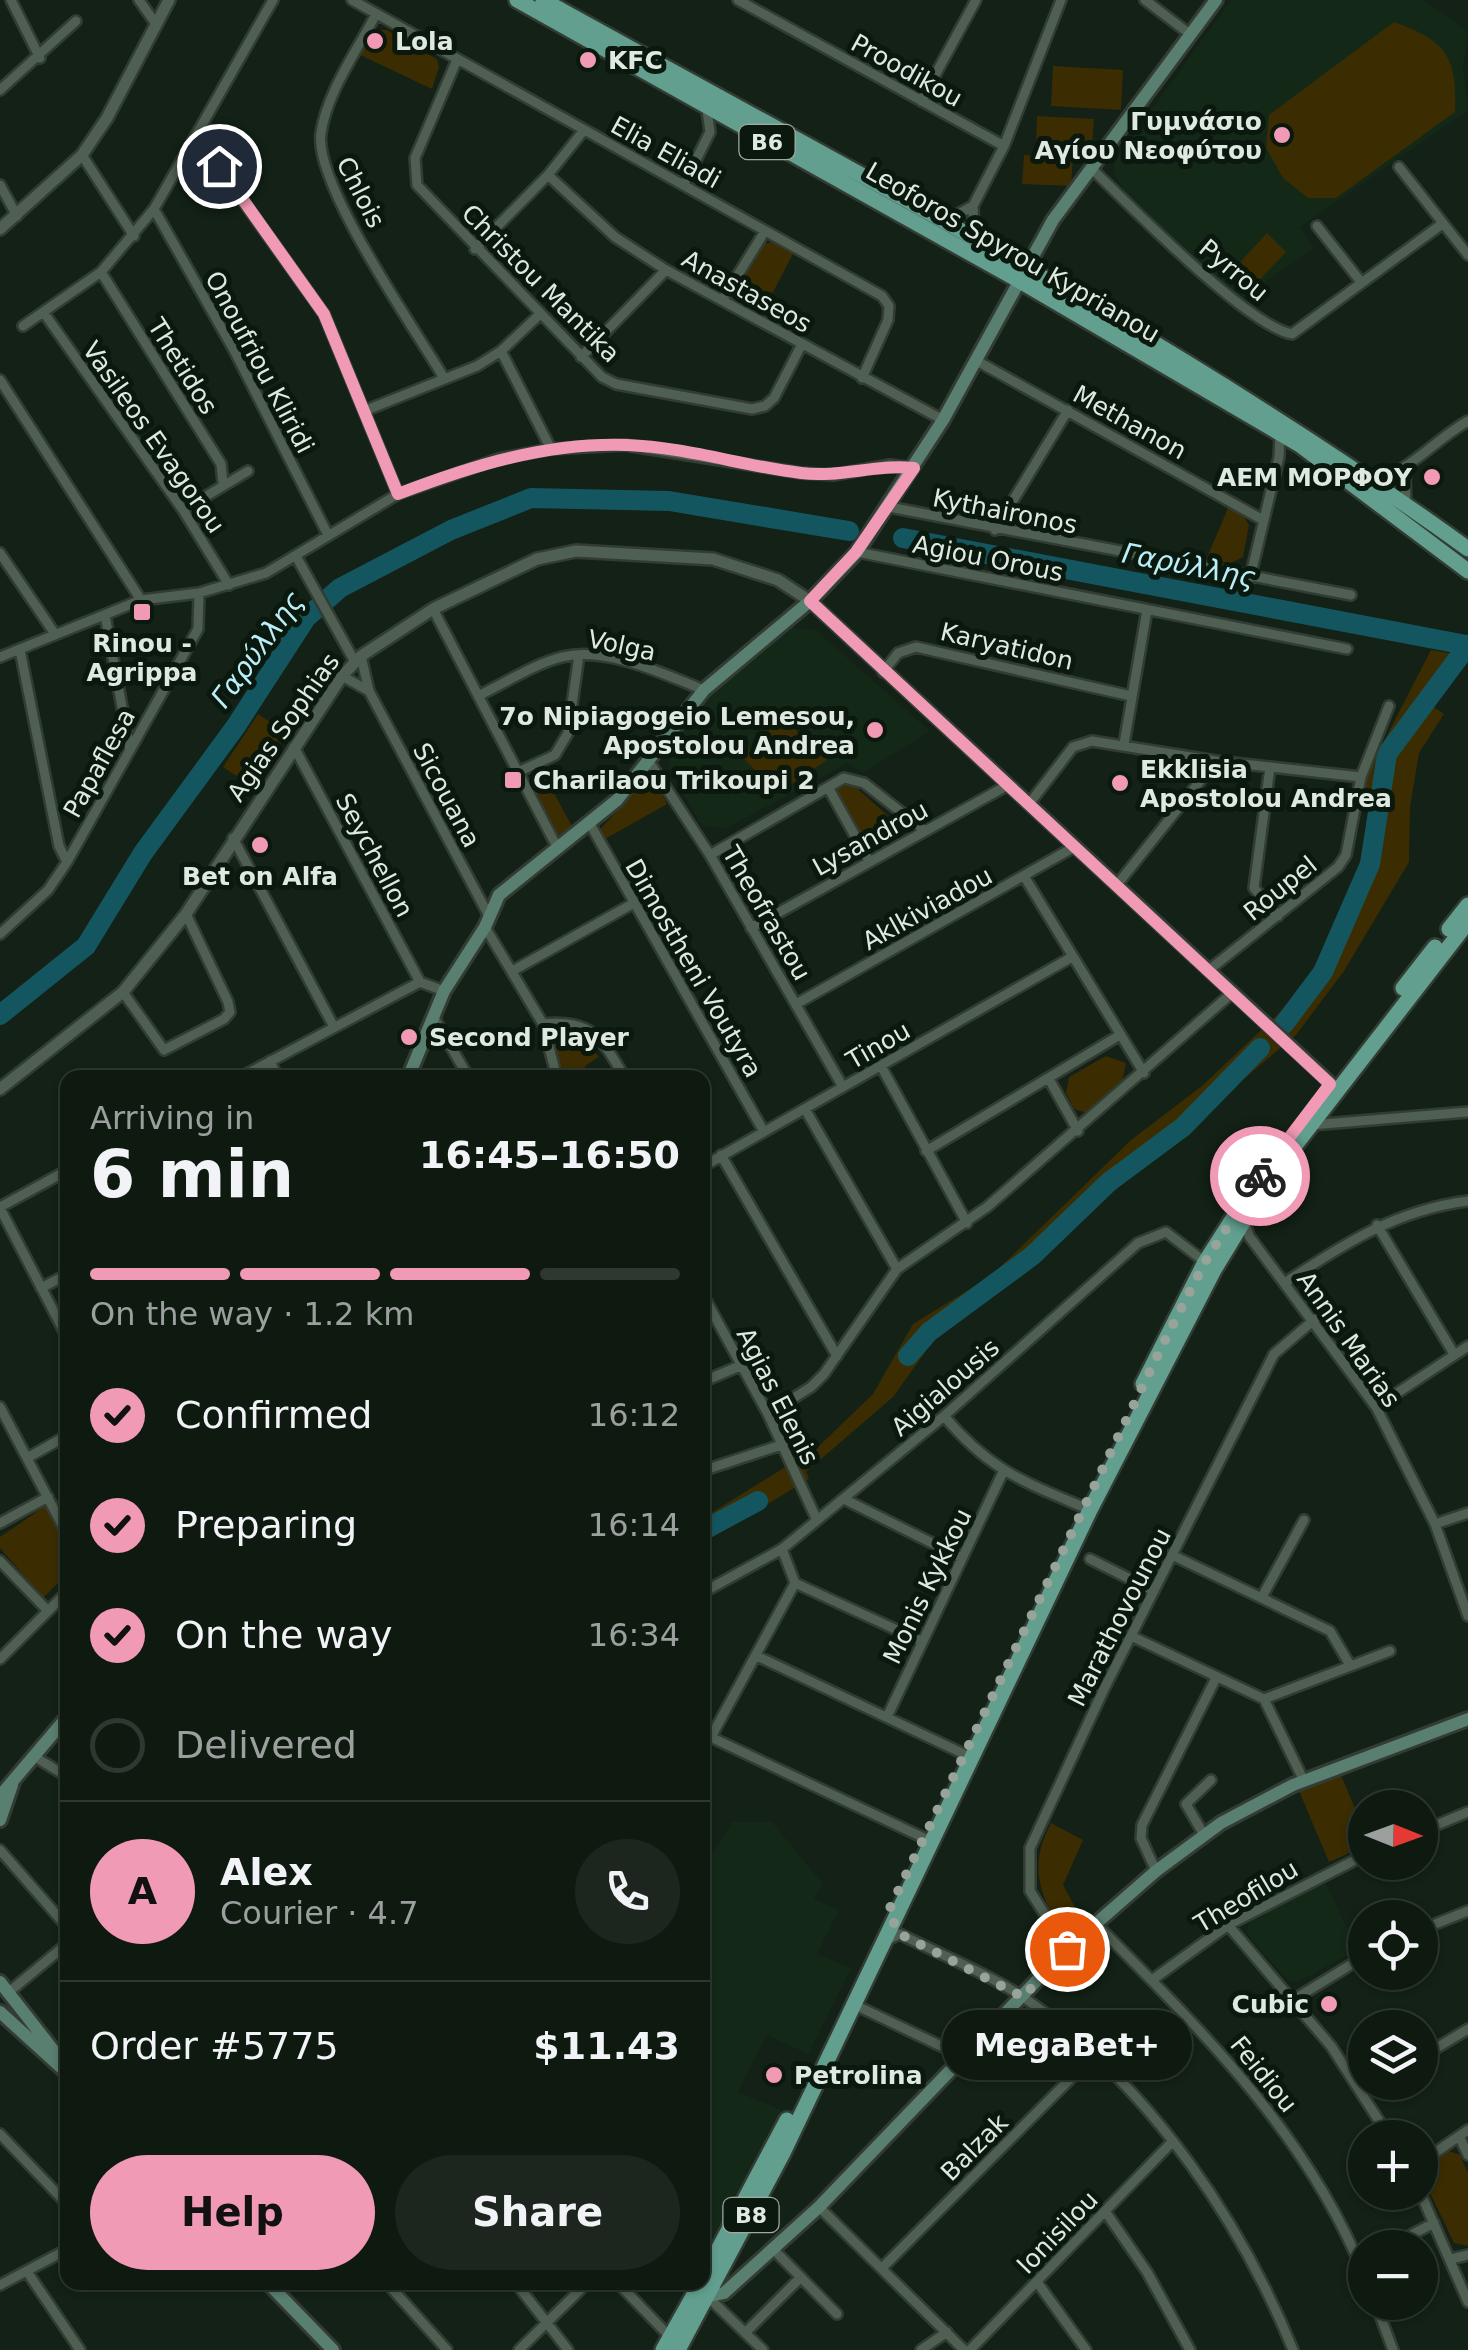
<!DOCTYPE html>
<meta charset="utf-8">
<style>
:root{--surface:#0e1910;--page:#1c261e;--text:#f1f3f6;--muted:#9ba09f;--line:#2e3830;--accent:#f09ab5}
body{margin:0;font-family:"DejaVu Sans",sans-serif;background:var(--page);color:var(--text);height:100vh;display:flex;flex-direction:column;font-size:38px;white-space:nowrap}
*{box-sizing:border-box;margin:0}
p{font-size:32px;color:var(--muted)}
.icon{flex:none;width:55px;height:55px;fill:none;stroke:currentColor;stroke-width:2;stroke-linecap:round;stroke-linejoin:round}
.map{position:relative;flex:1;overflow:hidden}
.side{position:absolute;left:60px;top:1070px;width:650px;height:1220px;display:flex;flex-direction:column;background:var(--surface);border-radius:20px;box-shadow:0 2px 8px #0004,0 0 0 2px var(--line)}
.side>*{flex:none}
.needle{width:65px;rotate:91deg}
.controls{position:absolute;left:1348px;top:1790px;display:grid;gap:20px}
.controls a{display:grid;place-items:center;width:90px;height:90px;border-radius:50%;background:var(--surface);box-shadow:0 2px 8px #0004,0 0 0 2px var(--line);font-size:50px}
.pin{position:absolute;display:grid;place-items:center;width:85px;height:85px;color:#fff;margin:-42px;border:5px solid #fff;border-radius:50%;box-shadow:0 2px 10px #0007}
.courier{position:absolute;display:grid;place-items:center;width:100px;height:100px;margin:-50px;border:8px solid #f09ab5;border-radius:50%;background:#fff;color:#222;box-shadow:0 2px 12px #0007}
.bubble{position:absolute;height:70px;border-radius:35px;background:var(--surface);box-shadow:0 2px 8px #0004,0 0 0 2px var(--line);font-size:32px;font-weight:800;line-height:70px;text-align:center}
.summary em{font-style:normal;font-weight:800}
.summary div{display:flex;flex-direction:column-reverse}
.summary{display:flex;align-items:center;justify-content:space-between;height:170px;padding:0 30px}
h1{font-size:65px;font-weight:800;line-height:75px}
.bar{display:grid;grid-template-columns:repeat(4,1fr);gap:15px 10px;align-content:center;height:120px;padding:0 30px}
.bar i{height:12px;border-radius:8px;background:var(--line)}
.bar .selected{background:var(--accent)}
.bar p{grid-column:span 4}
.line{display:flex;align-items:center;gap:25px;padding:0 30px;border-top:2px solid var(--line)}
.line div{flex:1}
.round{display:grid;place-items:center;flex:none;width:105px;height:105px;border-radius:52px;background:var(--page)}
ol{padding:0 30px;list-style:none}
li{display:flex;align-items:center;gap:30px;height:110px}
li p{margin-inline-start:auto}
li .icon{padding:10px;border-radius:50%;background:var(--accent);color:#111;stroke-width:4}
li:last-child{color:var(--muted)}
li i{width:55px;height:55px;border:5px solid var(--line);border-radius:50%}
.cta{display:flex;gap:20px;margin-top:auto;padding:20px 30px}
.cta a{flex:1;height:115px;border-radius:60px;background:var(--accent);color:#111;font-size:40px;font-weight:800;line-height:115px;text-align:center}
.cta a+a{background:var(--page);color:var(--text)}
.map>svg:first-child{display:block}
</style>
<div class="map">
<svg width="1468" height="2350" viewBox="0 0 1468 2350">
<rect width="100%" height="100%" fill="#132116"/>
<path fill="#142818" d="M1231,0H1423L1468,32L1463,66L1468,110L1300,227L1313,248L1243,298L1185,252L1124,191L1113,172L1115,160Z
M787,628L815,629L930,731L863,773L848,763L724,829L701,825L669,767L668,751L703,702Z
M732,1822H772L823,1884L814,1899L839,1910L817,1954L851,1968L808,2054L767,2035L738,2092L781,2110L714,2236L702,2226V1871Z
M1326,1883L1357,1950L1300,1981H1288L1247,1934L1249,1923Z"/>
<path fill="#3b2d01" d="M1394,22C1447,41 1457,57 1455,112L1336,198H1308L1283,178L1266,148L1269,115Z
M378,30H387L437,59L439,67L432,89L360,55Z
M1053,66L1123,70L1121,110L1051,106Z
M1037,116L1094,119L1092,147L1036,143Z
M1024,155L1073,158L1071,186L1022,184Z
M1267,233L1286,252L1253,287L1234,269Z
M772,242L793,254L763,311L741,297L738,285L759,245Z
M1228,508L1243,515L1249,525L1243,557L1231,563L1206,560Z
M1431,650L1467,656L1432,706L1444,714L1419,753L1410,807L1409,862L1344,971L1296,1035L936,1337L893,1397L806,1472L809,1479L703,1543V1518L818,1447L873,1394L913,1324L991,1276L1131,1140L1202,1086L1276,1016L1318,969L1357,880L1371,796L1363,790L1365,778Z
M258,714L288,734L253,787L223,767Z
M780,715L827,760L778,793L742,757Z
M544,775L573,828L561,837L555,835L528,783Z
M647,780L657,784L667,804L605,839L599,830Z
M850,782L896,823L891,837L874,846L863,840L835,789Z
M558,1026L577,1030L599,1057L585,1066L587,1077H560L550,1036Z
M1106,1056L1126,1063L1122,1082L1088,1113L1074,1109L1066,1093L1069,1077Z
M48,1504L67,1544V1574L43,1598L0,1548V1537Z
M1340,1773L1365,1832V1846L1329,1862L1299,1791Z
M1051,1823L1083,1840L1063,1885L1082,1920L1072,1929L1061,1930C1038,1892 1029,1864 1051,1823Z
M1449,2151L1460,2155L1468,2173V2246L1454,2243L1422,2176L1426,2165Z"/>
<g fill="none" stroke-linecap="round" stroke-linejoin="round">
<path stroke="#145660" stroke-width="20" d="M903,538L1466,645
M0,1015L86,946L143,853L236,726L306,618L340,588L451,530L531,498L669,501L849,531
M1284,1024L1323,972L1370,864L1387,754L1468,645
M908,1356L929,1332L1032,1256L1109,1182L1183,1127L1260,1048
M702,1531L758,1501"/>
<g stroke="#323c34" stroke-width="14">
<path id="minor" d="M11,0L40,58
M139,0L156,24
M352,0L882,296L889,306L888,320L862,378
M738,0L1004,146
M1145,0L1191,35
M376,14C357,51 327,92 321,133C313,183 415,329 444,378
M456,62L415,158L417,185L602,377L616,384L752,409L765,406L774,398L802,344
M0,90L76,21
M921,101L976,0
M196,135L324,314L398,494
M82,155L134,236
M1399,167L1468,255
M1092,169C1131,206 1246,325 1292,334L1442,224
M548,175L615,237L666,270L943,420
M684,184L710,132L707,110
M0,185L17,216
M973,206L974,236
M154,209L234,350L328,535
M947,220L973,206L1004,146L1061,0
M1317,226L1361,282
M475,249L548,175L584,130
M101,272L221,464L223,483
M723,299L765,231
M44,313L183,510L229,585
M23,326L101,272L154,209L273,0
M501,351L551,449
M581,357L666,270
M977,361L1263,520
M0,380L141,600
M364,411L477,366L501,351L539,315
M1374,480C1406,475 1437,438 1468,421
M1406,504L1405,478L1411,464
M889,507L1351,595
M183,510L248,471
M995,530L1068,410
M857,552L1347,649
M0,553L55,634
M297,558L355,662
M1250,578L1279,457L1280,434
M433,609L556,845
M105,615L130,750
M20,650L59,846L67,862
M361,656L369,691L490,918
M0,657L141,600L199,593L266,573L398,494L498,459L551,449L625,445L801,473L833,475L890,465L914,468
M883,672L898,653L916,647L1131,696
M342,676L369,691
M478,696C505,683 534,664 562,657C607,646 663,674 704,690
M1124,744L1147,610
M294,747L420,982
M650,763L710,855L843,1087
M1270,767L1254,888L1278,916
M518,772L555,755L568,733L579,655
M829,789L869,861
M1029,804L1073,747L1092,741L1216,761L1361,777
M590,824L764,1132
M233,838L334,1027
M710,855L844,778L864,783L924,830
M1024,876L1144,1073
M1116,886L1216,761
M485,927L543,1024L557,1078
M751,928L1008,785
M0,934L48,890L67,862L198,629L199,593
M514,970L634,903
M1209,970L1338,867L1346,855L1361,777L1389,706
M123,992L164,1050L224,1019L230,1012L228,1002L186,914
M796,1004L1076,846
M433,1016L469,1078
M543,1024C593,1019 602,1039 625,1078
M270,1061L278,1078
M881,1066L967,1223
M239,1078L420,982L444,991
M1049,1079L1078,1131
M805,1109L897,1269
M1311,1125L1468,1112
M926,1151L1120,1035
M721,1155L837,1356
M702,1167L1072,957
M0,1207L68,1170
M0,1208L68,1339
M1245,1222L1249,1236L1376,1407L1435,1524L1468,1616
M1377,1225L1454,1354
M1286,1282C1345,1243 1397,1210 1468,1201
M41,1288L68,1274
M702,1293L768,1414L816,1518
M702,1382L742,1365
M0,1407L68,1536
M1376,1407L1468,1346
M768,1414L811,1387L824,1374L897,1269L987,1207L1232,993
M944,1416C991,1472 1025,1482 1090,1510
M27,1458L68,1435
M702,1471L781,1445
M844,1499L962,1558
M0,1523L48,1497
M1435,1524L1468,1513
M782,1549L795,1583L921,1641
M1172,1555L1330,1631L1350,1665
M1090,1559L1154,1591
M0,1561L48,1611
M702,1593L782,1549L944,1416L1138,1243L1166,1232L1205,1262
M1262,1597L1304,1520
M1131,1636L1264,1699L1304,1781
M757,1656L964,1754
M0,1659L68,1591
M1264,1699L1390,1651
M887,1717L1003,1472
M702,1733L924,1838
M711,1737L795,1583
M35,1757L68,1777
M1420,1832L1468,1812
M1204,1835L1186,1804L1211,1780
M0,1850L68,1928
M1156,1871L1141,1838L1142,1825L1215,1680
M1095,1923C1201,2030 1308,2134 1365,2277
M1228,1925L1331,2046L1390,2138
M1420,1930L1468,1911
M887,1940L900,1934C947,1958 1000,1978 1041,2010C1154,2095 1240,2220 1293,2350
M1067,1949L1030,1891V1848L1104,1689L1274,1354L1315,1319
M1152,1980L1228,1925L1365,1855
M9,1992L68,1943
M1293,2000L1365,1956
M853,2004L966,2058
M1420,2058L1468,2029
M1364,2092L1380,2082
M0,2134L68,2205
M1459,2136L1468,2155
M1420,2163L1468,2130
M1420,2192L1468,2302
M819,2207L964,2350
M1105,2211L1147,2272L1190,2350
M1386,2248L1434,2223
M773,2249L837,2314
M1451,2259L1468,2255
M883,2267L1093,2056
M28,2273L80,2350
M386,2282L447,2350
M515,2282L568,2350
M617,2282L671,2338
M1037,2282L1086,2350
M0,2285L68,2249
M709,2298L763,2350
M1375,2302L1393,2350
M745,2333L801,2277
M519,2350L588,2282
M921,2350L947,2332
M970,2350L1173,2141"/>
</g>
<g stroke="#323c34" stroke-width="16">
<path id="tertiary" d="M0,229L82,155L107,118L169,0
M0,1089L123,992L186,914L342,676L361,656L433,609L537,559L576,551L713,559L778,580L810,601L1337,1089"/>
</g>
<g stroke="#323c34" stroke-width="18">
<path id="secondary" d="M408,1078L444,991L485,927L499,895L617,800L704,690L810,601L857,552L943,420L1053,220L1216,0
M0,1796L68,1716
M0,1820L12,1785
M0,1982L68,2069
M0,2012L65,2071
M267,2282L333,2350
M701,2298L724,2293L819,2207L1067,1949L1156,1871L1221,1823L1293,1785L1468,1719"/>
</g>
<g stroke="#323c34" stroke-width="20">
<path id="primary" d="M517,0L1018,280L1300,445L1468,571
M543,0C856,174 1177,338 1468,549
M1449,929L1468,905
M1403,988L1435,947
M1143,1384L1205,1262L1235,1215
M702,2280L787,2120
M663,2350L701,2282
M678,2350L783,2153L1090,1510L1214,1270L1270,1178L1468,922"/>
</g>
<use href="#minor" stroke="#4f5f51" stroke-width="9"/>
<use href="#tertiary" stroke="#4f5f51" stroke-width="11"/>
<use href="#secondary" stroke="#597f70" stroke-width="12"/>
<use href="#primary" stroke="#629f8f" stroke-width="15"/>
</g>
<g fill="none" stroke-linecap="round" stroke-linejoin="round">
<path stroke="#98a39a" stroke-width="10" stroke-dasharray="0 18" d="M1067,1949L1023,1997L900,1934L888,1912L1168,1334L1205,1262L1260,1176"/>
<path stroke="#f09ab5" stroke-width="12" d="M219,166L324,314L398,494C471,466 547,442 627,445C686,447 743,466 801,473C839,478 876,464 914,468L856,552L810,601L1330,1084L1260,1176"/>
</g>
<g fill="#f09ab5" stroke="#0a180d" stroke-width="4">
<circle cx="375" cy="41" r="10"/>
<circle cx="588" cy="60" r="10"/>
<circle cx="1282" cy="135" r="10"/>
<circle cx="1432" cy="477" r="10"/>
<rect x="132" y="602" width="20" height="20" rx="5"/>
<circle cx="875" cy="730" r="10"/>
<rect x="503" y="770" width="20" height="20" rx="5"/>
<circle cx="1120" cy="783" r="10"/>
<circle cx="260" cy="845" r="10"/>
<circle cx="409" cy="1037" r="10"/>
<circle cx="1329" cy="2004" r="10"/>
<circle cx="774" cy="2075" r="10"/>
</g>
<g text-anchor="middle" stroke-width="10" stroke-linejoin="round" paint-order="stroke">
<g fill="#0a180d" stroke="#a0aaa1" stroke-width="2.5">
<rect x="739.5" y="125" width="55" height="34" rx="8"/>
<rect x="723.5" y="2198" width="55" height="34" rx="8"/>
</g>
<g font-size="22" font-weight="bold" fill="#e0e9e1">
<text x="767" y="150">B6</text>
<text x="751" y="2223">B8</text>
</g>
<g font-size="25" font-weight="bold" fill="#e0e9e1" stroke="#0a180d" text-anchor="start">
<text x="395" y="50">Lola</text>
<text x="608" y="69">KFC</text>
<text x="1262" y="130" text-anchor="end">Γυμνάσιο<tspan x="1262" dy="29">Αγίου Νεοφύτου</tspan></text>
<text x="1412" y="486" text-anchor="end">ΑΕΜ ΜΟΡΦΟΥ</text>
<text x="142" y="652" text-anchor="middle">Rinou -<tspan x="142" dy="29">Agrippa</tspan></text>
<text x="855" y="725" text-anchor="end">7o Nipiagogeio Lemesou,<tspan x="855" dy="29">Apostolou Andrea</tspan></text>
<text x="1140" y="778">Ekklisia<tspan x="1140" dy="29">Apostolou Andrea</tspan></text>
<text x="533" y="789">Charilaou Trikoupi 2</text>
<text x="260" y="885" text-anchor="middle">Bet on Alfa</text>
<text x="429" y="1046">Second Player</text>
<text x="1309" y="2013" text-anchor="end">Cubic</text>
<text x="794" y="2084">Petrolina</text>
</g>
<g font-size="25" fill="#e0e9e1" stroke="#0a180d">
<text transform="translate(907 70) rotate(29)" y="9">Proodikou</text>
<text transform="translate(666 152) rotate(29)" y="9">Elia Eliadi</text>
<text transform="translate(361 192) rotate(63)" y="9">Chlois</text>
<text transform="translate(1013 252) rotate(30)" y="9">Leoforos Spyrou Kyprianou</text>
<text transform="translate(1234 270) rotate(40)" y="9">Pyrrou</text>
<text transform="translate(541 283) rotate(45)" y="9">Christou Mantika</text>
<text transform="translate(747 291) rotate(29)" y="9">Anastaseos</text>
<text transform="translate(260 362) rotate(62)" y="9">Onoufriou Kliridi</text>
<text transform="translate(183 366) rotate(58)" y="9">Thetidos</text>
<text transform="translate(1130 422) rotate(29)" y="9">Methanon</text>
<text transform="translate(154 437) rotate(55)" y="9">Vasileos Evagorou</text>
<text transform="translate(1005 511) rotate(11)" y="9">Kythaironos</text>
<text transform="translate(988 558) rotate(11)" y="9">Agiou Orous</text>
<text transform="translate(622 645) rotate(12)" y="9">Volga</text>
<text transform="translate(1007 646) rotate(13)" y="9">Karyatidon</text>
<text transform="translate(283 727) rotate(-55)" y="9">Agias Sophias</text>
<text transform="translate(99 763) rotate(-61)" y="9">Papaflesa</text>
<text transform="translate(447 795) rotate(62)" y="9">Sicouana</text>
<text transform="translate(870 838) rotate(-29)" y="9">Lysandrou</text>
<text transform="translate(375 855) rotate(62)" y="9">Seychellon</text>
<text transform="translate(1280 888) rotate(-39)" y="9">Roupel</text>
<text transform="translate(927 908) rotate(-29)" y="9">Aklkiviadou</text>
<text transform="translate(767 913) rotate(60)" y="9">Theofrastou</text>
<text transform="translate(694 968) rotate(60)" y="9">Dimostheni Voutyra</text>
<text transform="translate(878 1045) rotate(-30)" y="9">Tinou</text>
<text transform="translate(1349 1339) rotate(55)" y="9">Annis Marias</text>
<text transform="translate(945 1387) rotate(-41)" y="9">Aigialousis</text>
<text transform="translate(778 1396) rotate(63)" y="9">Agias Elenis</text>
<text transform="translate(927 1586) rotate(-64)" y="9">Monis Kykkou</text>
<text transform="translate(1119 1617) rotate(-63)" y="9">Marathovounou</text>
<text transform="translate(1246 1896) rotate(-31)" y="9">Theofilou</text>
<text transform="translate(1264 2074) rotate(51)" y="9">Feidiou</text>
<text transform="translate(974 2147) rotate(-45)" y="9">Balzak</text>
<text transform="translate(1057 2232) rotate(-46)" y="9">Ionisilou</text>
</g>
<g font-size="28" font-style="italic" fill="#b9eef8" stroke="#0a180d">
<text transform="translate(1189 565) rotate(11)" y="10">Γαρύλλης</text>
<text transform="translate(257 649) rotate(-54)" y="10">Γαρύλλης</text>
</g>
</g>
</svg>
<div class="controls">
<a><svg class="needle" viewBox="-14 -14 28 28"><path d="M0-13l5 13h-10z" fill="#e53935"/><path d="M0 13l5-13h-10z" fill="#9ba09f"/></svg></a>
<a><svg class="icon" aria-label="locate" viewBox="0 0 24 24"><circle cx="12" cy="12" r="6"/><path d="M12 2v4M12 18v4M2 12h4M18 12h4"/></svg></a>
<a><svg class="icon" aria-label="layers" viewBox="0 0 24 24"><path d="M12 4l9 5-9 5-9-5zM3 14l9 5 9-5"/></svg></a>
<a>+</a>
<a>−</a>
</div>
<div class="pin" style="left:1067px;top:1949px;background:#ea580c"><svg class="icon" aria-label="bag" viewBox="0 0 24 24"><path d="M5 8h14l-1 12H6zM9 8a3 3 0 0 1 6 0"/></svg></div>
<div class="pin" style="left:219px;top:166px;background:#1f2937"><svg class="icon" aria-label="home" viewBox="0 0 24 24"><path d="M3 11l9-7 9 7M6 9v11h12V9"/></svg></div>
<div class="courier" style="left:1260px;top:1176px"><svg class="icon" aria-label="bike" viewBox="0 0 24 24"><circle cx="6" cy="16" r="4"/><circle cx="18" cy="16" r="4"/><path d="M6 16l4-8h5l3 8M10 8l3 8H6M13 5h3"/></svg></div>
<div class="bubble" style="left:942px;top:2010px;width:250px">MegaBet+</div>
<section class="side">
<div class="summary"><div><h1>6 min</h1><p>Arriving in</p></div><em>16:45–16:50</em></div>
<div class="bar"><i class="selected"></i><i class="selected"></i><i class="selected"></i><i></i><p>On the way · 1.2 km</p></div>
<ol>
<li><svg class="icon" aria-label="check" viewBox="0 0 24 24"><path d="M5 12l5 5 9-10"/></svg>Confirmed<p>16:12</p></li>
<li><svg class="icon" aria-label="check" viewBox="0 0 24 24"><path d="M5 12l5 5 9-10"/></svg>Preparing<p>16:14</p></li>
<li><svg class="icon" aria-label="check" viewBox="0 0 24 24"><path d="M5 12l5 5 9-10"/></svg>On the way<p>16:34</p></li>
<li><i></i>Delivered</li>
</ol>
<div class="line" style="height:180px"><b class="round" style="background:var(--accent);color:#111">A</b><div><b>Alex</b><p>Courier · 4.7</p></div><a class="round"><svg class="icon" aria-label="phone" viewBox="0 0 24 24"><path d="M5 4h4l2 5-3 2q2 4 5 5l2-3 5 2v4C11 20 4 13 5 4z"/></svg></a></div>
<div class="line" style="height:130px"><div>Order #5775</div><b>$11.43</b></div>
<div class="cta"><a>Help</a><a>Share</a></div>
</section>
</div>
